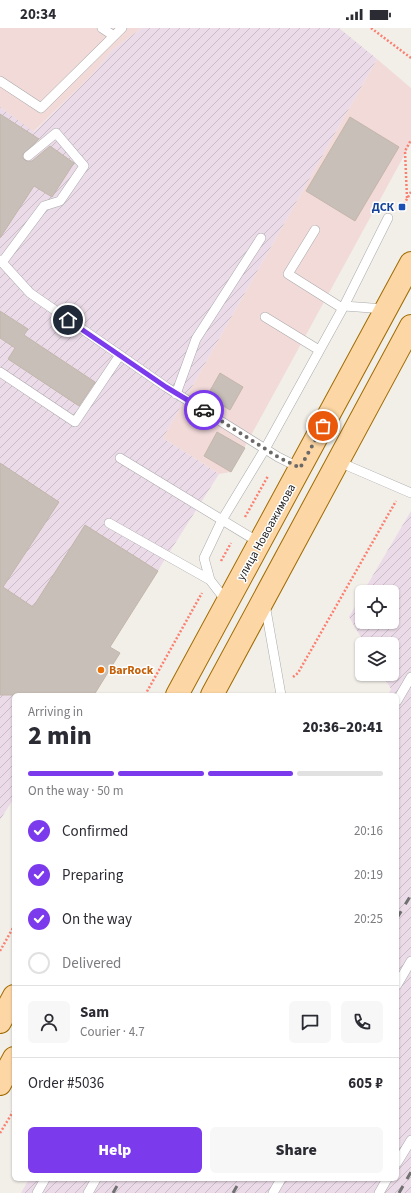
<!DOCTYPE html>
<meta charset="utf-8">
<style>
:root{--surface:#fff;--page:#f7f7f7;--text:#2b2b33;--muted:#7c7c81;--line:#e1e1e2;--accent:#7c3aed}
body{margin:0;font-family:"Source Sans 3",sans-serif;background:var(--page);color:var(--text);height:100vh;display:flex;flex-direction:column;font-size:15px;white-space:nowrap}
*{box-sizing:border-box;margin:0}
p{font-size:13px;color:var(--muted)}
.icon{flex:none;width:22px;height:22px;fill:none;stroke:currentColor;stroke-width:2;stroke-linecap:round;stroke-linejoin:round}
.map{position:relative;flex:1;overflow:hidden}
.side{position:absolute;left:12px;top:665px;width:387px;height:488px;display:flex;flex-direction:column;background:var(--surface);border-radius:6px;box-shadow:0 1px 3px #0004}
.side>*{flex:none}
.tools{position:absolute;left:355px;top:557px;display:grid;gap:8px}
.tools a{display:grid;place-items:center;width:44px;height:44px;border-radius:6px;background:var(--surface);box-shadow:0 1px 3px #0004;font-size:20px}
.pin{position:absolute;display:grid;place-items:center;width:34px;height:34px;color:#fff;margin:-17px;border:2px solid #fff;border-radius:50%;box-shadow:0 1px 4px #0007}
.courier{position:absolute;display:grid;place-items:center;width:40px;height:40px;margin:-20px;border:3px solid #7c3aed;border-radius:50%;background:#fff;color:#222;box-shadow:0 1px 5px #0007}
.head em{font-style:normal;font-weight:800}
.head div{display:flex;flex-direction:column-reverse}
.head{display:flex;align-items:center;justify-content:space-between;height:68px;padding:0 16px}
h1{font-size:26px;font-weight:800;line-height:30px}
.bar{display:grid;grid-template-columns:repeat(4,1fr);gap:6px 4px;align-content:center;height:48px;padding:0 16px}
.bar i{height:5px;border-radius:3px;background:var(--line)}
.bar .active{background:var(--accent)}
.bar p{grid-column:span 4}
.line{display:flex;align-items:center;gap:10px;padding:0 16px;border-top:1px solid var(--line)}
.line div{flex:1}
.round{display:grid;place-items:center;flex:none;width:42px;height:42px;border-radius:6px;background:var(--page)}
ol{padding:0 16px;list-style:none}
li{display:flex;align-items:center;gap:12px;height:44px}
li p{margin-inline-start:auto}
li .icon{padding:4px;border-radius:50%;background:var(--accent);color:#fff;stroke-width:4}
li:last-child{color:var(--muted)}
li i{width:22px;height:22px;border:2px solid var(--line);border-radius:50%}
.primary-button{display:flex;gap:8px;margin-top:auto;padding:8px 16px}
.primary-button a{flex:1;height:46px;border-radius:6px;background:var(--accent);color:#fff;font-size:16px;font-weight:800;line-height:46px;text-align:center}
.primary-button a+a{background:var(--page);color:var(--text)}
.status{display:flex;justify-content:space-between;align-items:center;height:28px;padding:0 20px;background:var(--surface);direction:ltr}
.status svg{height:11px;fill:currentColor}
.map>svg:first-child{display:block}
</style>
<div class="status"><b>20:34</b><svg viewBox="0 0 49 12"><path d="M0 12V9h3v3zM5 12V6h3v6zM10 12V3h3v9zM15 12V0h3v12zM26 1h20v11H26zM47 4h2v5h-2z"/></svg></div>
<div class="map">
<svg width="411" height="1165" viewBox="0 0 411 1165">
<defs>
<pattern id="industrial-furrows" width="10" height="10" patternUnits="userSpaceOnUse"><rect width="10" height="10" fill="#ebdbe8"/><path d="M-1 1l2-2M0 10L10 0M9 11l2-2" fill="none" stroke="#c9bcc7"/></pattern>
</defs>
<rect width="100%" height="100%" fill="#f2efe9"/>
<path fill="#f2dad9" d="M0,0H142L112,22L92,47L33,104L0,79Z
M377,31L411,60V115L231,444L219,446L163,410Z"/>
<path fill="url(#industrial-furrows)" d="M142,0H339L377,31L163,410L219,446L79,667H14V770L0,792V79L34,104L92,47L112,22Z
M411,483V1165H21L29,1151H397V667H388L391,661L382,646H392V616H365L349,589L362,566V594H392V564H363Z"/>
<path fill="#c7bfb8" stroke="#c4b6ab" d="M0,86L39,111L23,126L22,129L26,133H32L50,118L74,135L52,169L34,158L0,210Z
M350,89L399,119L355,193L306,163Z
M0,283L28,301L24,307L95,354L79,378L8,331L15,320L0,310Z
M220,345L243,359L230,382L207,368Z
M217,404L245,420L231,444L204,428Z
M0,435L59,474L3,559L33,579L85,497L158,543L110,619L120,625L94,667H0Z"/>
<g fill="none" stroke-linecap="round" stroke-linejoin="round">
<g stroke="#a9a9a9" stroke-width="10">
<path id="lane" d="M102,0L114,8
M0,53L41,80L122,0
M315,202L288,246L342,280
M0,232L30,265L166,359L278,429L300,440
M3,233L44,178L60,173L84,138L56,105L28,128
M344,278L388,190
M265,289L319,322
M0,344L75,394L120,327
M176,366L196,311L261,210
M120,430L260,515
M339,434L411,465
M109,495L210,552
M227,574L210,552L204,530L222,492L265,421L344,278L385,281
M265,576L281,667
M397,673L411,649
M397,957L411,933
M397,1135L411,1112
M37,1165L45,1151
M88,1165L96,1151
M273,1165L281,1151
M379,1165L387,1151"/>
</g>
<g stroke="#a06b00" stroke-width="24">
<path id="primary" d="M177,667L411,235
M212,667L411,298
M0,994L14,968
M0,1056L14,1030"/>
</g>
<path stroke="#fa8072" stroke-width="2.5" stroke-dasharray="2 2" stroke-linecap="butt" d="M371,0L411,30
M407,170L405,123L411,112
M400,183L411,164
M245,489L268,448
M221,533L231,515
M293,649L298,645L396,473
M145,667L202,565
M0,923L14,898
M0,1105L14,1082"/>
<use href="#lane" stroke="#fff" stroke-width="9"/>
<use href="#primary" stroke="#fcd6a4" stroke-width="22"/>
<path stroke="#707070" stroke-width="3" stroke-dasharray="8 8" stroke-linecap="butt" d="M397,890L411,867
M113,1165L121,1151
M233,1165L241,1151
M399,1165L411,1144"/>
</g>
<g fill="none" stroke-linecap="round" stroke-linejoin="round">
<path stroke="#6b6a68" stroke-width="4" stroke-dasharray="0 7.2" d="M204,382L278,429L300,440L323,398"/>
<path stroke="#7c3aed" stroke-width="5" d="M68,292L166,359L204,382"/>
</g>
<rect fill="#1a4fb4" stroke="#fff" stroke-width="1.5" x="398" y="175" width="8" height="8" rx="2"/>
<circle fill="#e8710a" stroke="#fff" stroke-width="1.5" cx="101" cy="642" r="4"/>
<g text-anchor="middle" stroke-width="3" stroke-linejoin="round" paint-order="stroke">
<g font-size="12" font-weight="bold" fill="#164399" stroke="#fff" text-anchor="end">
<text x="394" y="183">ДСК</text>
</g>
<g font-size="12" fill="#222" stroke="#fff">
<text transform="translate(266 504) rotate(-61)" y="4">улица Новоажимова</text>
</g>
<g font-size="12" font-weight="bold" fill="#c56008" stroke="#fff" text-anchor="start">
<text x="109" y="646">BarRock</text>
</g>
</g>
</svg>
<div class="tools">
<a><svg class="icon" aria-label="locate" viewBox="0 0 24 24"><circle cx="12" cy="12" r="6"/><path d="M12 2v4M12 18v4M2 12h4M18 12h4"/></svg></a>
<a><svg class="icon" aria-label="layers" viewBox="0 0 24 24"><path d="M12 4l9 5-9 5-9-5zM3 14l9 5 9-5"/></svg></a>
</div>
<div class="pin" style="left:323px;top:398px;background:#ea580c"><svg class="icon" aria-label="bag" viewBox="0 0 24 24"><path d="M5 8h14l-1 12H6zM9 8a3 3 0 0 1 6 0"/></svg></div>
<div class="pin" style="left:68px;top:292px;background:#1f2937"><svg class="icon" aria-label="home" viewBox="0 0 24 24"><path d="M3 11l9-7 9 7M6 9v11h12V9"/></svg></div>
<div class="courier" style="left:204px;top:382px"><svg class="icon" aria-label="car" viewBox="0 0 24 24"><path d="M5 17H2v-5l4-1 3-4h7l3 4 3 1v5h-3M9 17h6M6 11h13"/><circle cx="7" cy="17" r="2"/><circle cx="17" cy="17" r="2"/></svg></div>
<section class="side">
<div class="head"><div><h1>2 min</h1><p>Arriving in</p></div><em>20:36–20:41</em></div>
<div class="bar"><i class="active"></i><i class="active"></i><i class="active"></i><i></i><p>On the way · 50 m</p></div>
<ol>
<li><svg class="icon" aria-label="check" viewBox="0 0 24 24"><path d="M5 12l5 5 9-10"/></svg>Confirmed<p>20:16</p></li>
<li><svg class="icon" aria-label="check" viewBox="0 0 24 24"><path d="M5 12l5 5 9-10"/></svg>Preparing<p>20:19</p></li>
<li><svg class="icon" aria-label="check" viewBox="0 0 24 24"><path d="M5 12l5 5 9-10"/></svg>On the way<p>20:25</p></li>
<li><i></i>Delivered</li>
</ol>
<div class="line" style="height:72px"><a class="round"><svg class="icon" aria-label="person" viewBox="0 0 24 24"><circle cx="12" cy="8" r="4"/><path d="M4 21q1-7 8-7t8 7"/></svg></a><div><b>Sam</b><p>Courier · 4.7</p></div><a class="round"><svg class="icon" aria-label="chat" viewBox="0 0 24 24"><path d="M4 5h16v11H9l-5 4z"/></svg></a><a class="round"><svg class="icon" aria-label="phone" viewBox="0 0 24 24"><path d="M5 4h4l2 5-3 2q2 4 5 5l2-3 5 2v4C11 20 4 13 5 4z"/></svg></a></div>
<div class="line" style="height:52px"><div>Order #5036</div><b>605 ₽</b></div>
<div class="primary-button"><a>Help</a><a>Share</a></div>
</section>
</div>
